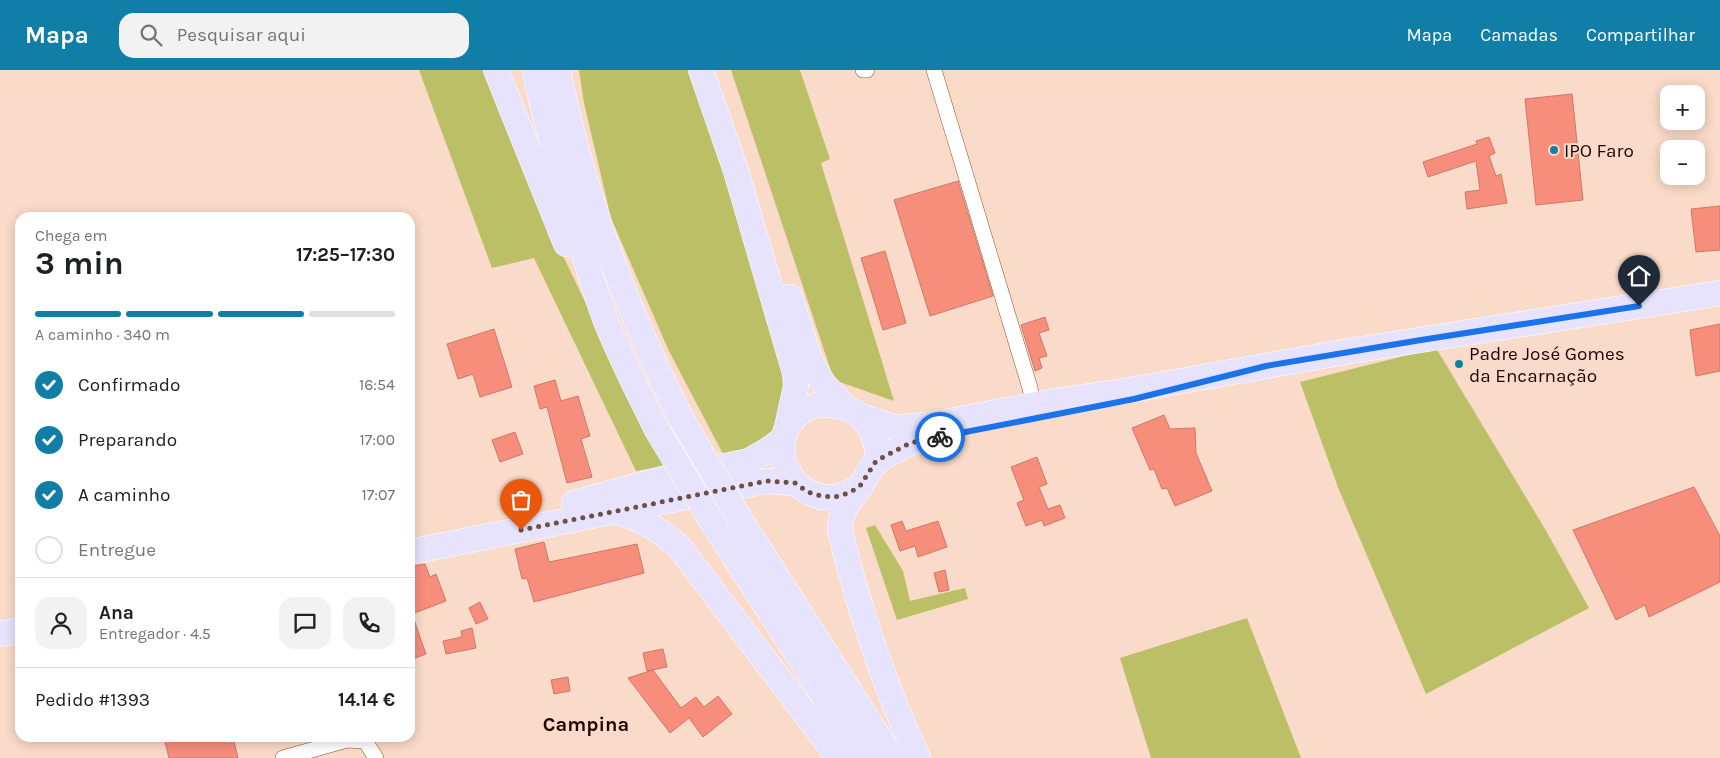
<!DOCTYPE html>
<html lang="pt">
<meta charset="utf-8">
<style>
:root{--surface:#fff;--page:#f2f2f2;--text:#202124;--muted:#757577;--line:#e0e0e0;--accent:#117ea7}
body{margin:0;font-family:Karla,sans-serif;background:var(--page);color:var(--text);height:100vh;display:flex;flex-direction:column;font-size:19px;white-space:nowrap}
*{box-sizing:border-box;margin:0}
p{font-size:16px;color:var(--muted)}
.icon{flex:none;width:28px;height:28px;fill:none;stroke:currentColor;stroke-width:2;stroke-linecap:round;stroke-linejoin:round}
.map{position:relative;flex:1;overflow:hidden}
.drawer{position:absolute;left:15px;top:142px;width:400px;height:530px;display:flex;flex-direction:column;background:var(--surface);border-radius:15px;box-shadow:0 2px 12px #0003}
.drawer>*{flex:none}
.buttons{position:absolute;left:1660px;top:15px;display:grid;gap:10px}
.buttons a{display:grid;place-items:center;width:45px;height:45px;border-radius:10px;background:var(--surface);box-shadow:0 2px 12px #0003;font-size:25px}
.pin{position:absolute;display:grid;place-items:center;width:42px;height:42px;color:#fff;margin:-51px -21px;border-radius:50% 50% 50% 0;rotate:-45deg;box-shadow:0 0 5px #0007}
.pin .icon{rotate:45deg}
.courier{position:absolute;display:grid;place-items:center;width:50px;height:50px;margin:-25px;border:4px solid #1a73e8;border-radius:50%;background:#fff;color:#222;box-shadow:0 1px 6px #0007}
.head em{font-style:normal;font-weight:700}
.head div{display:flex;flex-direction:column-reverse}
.head{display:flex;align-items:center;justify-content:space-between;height:85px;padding:0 20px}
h1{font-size:32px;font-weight:700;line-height:38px}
.bar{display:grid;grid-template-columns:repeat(4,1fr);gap:8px 5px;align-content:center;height:60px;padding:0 20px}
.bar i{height:6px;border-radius:4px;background:var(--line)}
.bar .on{background:var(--accent)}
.bar p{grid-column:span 4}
.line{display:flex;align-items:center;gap:12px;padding:0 20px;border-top:1px solid var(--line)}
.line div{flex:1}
.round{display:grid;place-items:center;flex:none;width:52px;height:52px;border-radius:15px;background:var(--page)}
ol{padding:0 20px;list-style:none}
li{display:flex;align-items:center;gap:15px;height:55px}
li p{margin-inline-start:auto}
li .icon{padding:5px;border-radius:50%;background:var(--accent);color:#fff;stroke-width:4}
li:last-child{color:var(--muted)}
li i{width:28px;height:28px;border:2px solid var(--line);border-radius:50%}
header{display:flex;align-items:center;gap:30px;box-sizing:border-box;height:70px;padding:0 25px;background:var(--accent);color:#fff}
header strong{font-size:24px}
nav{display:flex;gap:28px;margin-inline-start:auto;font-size:18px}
.search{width:350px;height:45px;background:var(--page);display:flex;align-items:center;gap:12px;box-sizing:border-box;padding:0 18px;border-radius:15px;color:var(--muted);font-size:19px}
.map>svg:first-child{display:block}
</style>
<header>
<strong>Mapa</strong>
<div class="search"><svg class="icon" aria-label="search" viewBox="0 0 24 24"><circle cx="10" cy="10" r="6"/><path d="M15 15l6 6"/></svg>Pesquisar aqui</div>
<nav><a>Mapa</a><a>Camadas</a><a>Compartilhar</a></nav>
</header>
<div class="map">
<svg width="1720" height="688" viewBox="0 0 1720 688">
<rect width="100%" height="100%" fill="#fadac8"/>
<path fill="#bbbf66" d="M419,0H486L494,22L565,190L664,396L636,401L534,188L492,198Z
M579,0H692L784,297L787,330L772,365L753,378L723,384L669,281L611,148L584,33Z
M731,0H800L830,89L821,93L894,331L834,310Z
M1436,278L1545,459L1589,538L1426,624L1339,420L1300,312Z
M875,455L903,501L910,531L965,518L968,529L897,550L866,458Z
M1247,548L1301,688H1151L1120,588Z"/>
<path fill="#f78d7b" stroke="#cd796a" d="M1572,24L1583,130L1536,135L1525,29Z
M1489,67L1495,83L1489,86L1496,106L1501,104L1507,133L1467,139L1465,122L1480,120L1476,91L1428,107L1423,92L1477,74L1476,71Z
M958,111L993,226L930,246L894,130Z
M1720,136V180L1696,182L1691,139Z
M885,181L906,253L883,260L861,188Z
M1045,247L1049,260L1039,263L1047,286L1039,288L1042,298L1035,301L1021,255Z
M1720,254V301L1696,306L1690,260Z
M494,259L512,317L480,327L473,304L458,309L447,274Z
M555,310L561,331L578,326L590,366L581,369L592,407L567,413L547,337L540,339L534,316Z
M1164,345L1170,359L1195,358L1196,383L1212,421L1175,436L1167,418L1162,419L1154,399L1150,400L1132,358Z
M515,362L523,384L500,392L492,370Z
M1037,387L1047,414L1039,417L1048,439L1060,435L1065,448L1044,456L1042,450L1026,456L1017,433L1024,430L1011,397Z
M1694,417L1720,466V512L1649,547L1645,535L1616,550L1573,460Z
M902,451L906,461L938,451L947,477L918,487L915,476L900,481L891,455Z
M544,472L549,492L637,474L644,503L534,532L527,508L522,509L515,479Z
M425,494L430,507L436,504L446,531L412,544L426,584L410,590V496Z
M945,500L949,520L939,522L934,503Z
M480,532L488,549L476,554L469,538Z
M472,558L476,578L446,584L443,571L462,567L461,561Z
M663,579L667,597L647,601L643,583Z
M653,600L681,638L696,627L704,637L718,626L732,644L703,667L689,648L670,663L628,608Z
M568,607L570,621L554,624L551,610Z
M164,668H179L180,671L195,668H225L226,674L234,671L238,688H169Z"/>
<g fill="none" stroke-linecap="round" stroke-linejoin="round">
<g stroke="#924d20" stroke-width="16">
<path id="street" d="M863,0H867
M934,0L1030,318L1033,336
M283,688L347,670L365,671L376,688"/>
</g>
<g stroke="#fff" stroke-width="26">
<path id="primary" d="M496,0L566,174
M535,0C541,36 552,72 562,107C575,154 588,201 604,246C619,285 638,321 656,358
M558,0C582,122 626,239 682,350
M701,0L736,101L795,303L796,316L787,357
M790,227L810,290L823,313L845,337
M861,346L872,361L878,381L876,391L860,416L849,423L835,427H821L808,422L795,413L783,391V369L787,357L796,346L807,338L821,334L845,337L861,346L897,358L934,354L1056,331L1131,320L1350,281L1720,223
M876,391L910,373L939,367
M861,416C851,430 838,443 840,461C859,539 884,615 918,688
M574,433L662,409L749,391L768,380L783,369
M615,441C640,448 661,460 680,478L839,688
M740,449L892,688
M714,455L864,688
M410,482L767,411L795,413
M0,564L20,560"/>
</g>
<use href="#street" stroke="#fff" stroke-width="15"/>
<use href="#primary" stroke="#e7e3fd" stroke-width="25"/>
<g stroke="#fff" stroke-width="26" stroke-linecap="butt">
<path id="primary-bridge" d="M682,350L740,449
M656,358L714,455"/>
</g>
<use href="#primary-bridge" stroke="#e7e3fd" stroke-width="25"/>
</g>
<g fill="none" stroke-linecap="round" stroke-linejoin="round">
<path stroke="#6c5046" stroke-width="5" stroke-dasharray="0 9" d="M521,460L767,411L795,413L808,422L821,426L835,427L849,423L860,416L876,391L910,373L940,367"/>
<path stroke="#1a73e8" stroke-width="6" d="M940,367L1134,329L1266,296L1421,270L1639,236"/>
</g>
<g fill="#117ea7" stroke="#fadac8" stroke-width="2">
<circle cx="1554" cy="80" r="5"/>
<circle cx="1459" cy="294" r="5"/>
</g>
<g text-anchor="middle" stroke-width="4" stroke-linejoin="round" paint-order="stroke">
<g font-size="19" fill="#200600" stroke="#fadac8" text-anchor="start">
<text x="1564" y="87">IPO Faro</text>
<text x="1469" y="290">Padre José Gomes<tspan x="1469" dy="22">da Encarnação</tspan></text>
</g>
<g font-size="20" font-weight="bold" fill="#200600" stroke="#fadac8">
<text x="586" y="661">Campina</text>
</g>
</g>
</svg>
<div class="buttons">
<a>+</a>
<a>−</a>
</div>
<div class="pin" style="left:521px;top:460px;background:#ea580c"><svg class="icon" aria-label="bag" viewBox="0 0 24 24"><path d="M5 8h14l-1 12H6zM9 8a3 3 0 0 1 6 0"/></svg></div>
<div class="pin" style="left:1639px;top:236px;background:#1f2937"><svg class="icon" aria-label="home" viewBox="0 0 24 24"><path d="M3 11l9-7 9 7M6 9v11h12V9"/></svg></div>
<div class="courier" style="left:940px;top:367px"><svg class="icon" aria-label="bike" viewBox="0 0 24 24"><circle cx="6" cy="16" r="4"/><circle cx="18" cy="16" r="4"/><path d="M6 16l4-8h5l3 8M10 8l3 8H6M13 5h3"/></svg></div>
<section class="drawer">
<div class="head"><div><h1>3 min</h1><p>Chega em</p></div><em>17:25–17:30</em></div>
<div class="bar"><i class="on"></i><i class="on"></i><i class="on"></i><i></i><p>A caminho · 340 m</p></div>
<ol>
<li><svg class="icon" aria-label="check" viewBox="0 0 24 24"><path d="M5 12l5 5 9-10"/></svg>Confirmado<p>16:54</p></li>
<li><svg class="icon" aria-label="check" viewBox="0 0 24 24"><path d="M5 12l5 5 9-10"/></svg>Preparando<p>17:00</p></li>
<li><svg class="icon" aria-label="check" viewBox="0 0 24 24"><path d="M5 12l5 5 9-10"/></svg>A caminho<p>17:07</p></li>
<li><i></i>Entregue</li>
</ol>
<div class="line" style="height:90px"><a class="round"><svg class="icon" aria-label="person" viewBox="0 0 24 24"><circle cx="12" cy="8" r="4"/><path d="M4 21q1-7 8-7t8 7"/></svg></a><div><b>Ana</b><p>Entregador · 4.5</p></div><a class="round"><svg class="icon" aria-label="chat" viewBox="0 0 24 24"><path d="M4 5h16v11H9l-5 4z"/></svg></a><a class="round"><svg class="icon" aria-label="phone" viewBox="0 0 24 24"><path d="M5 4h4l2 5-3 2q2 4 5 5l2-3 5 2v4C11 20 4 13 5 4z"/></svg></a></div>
<div class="line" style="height:65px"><div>Pedido #1393</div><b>14.14 €</b></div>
</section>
</div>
